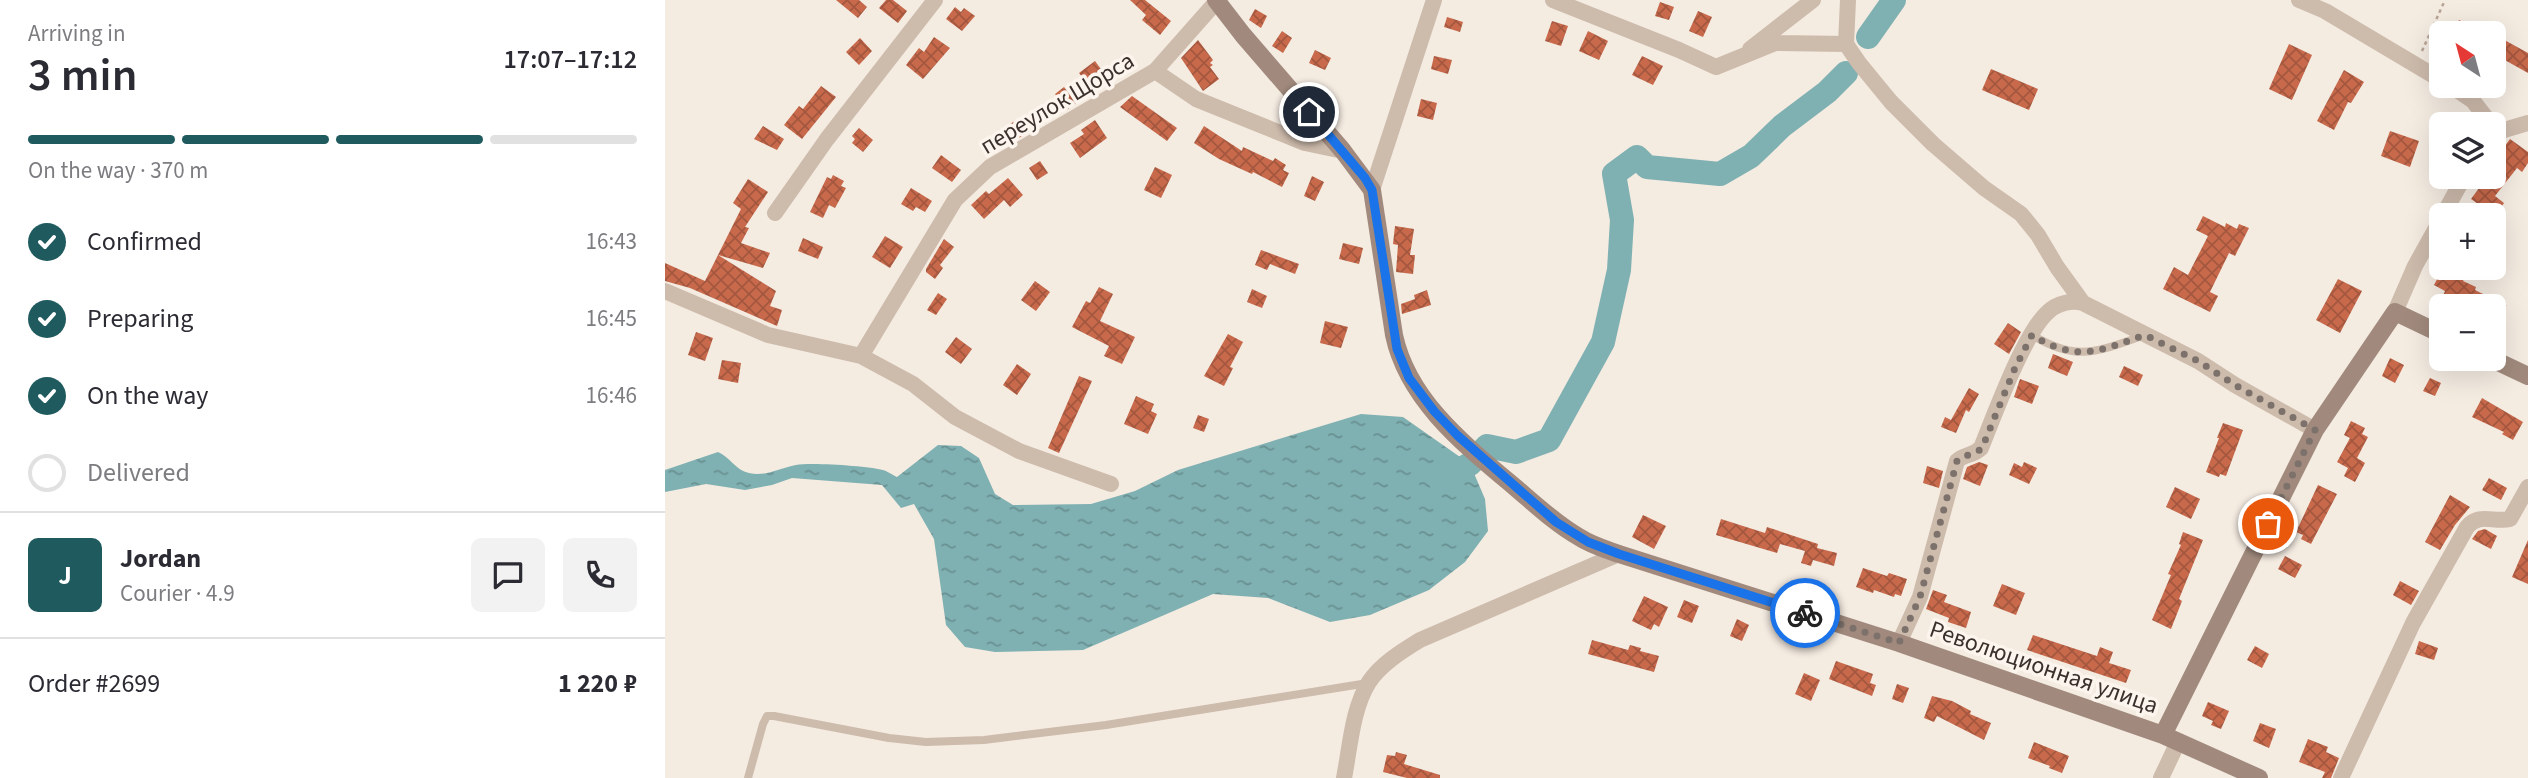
<!DOCTYPE html>
<meta charset="utf-8">
<style>
:root{--surface:#fff;--page:#f2f2f3;--text:#2b2b33;--muted:#7c7c81;--line:#e1e1e2;--accent:#1f5a5e}
body{margin:0;font-family:"Source Sans 3",sans-serif;background:var(--page);color:var(--text);height:100vh;display:flex;flex-direction:column;font-size:26px;white-space:nowrap}
*{box-sizing:border-box;margin:0}
p{font-size:23px;color:var(--muted)}
.icon{flex:none;width:38px;height:38px;fill:none;stroke:currentColor;stroke-width:2;stroke-linecap:round;stroke-linejoin:round}
.map{position:relative;flex:1;overflow:hidden}
.sheet{display:flex;flex-direction:column;background:var(--surface);width:665px}
.sheet>*{flex:none}
.needle{width:46px;rotate:324deg}
.buttons{position:absolute;left:1764px;top:21px;display:grid;gap:14px}
.buttons a{display:grid;place-items:center;width:77px;height:77px;border-radius:10px;background:var(--surface);box-shadow:0 7px 28px #0002;font-size:35px}
.pin{position:absolute;display:grid;place-items:center;width:60px;height:60px;color:#fff;margin:-30px;border:4px solid #fff;border-radius:50%;box-shadow:0 2px 7px #0007}
.courier{position:absolute;display:grid;place-items:center;width:70px;height:70px;margin:-35px;border:5px solid #1a73e8;border-radius:50%;background:#fff;color:#222;box-shadow:0 2px 9px #0007}
.headline em{font-style:normal;font-weight:600}
.headline div{display:flex;flex-direction:column-reverse}
.headline{display:flex;align-items:center;justify-content:space-between;height:119px;padding:0 28px}
h1{font-size:46px;font-weight:600;line-height:52px}
.bar{display:grid;grid-template-columns:repeat(4,1fr);gap:10px 7px;align-content:center;height:84px;padding:0 28px}
.bar i{height:9px;border-radius:5px;background:var(--line)}
.bar .current{background:var(--accent)}
.bar p{grid-column:span 4}
.line{display:flex;align-items:center;gap:18px;padding:0 28px;border-top:2px solid var(--line)}
.line div{flex:1}
.round{display:grid;place-items:center;flex:none;width:74px;height:74px;border-radius:10px;background:var(--page)}
ol{padding:0 28px;list-style:none}
li{display:flex;align-items:center;gap:21px;height:77px}
li p{margin-inline-start:auto}
li .icon{padding:7px;border-radius:50%;background:var(--accent);color:#fff;stroke-width:4}
li:last-child{color:var(--muted)}
li i{width:38px;height:38px;border:4px solid var(--line);border-radius:50%}
main{display:flex;flex:1;min-height:0}
.map>svg:first-child{display:block}
</style>
<main>
<section class="sheet">
<div class="headline"><div><h1>3 min</h1><p>Arriving in</p></div><em>17:07–17:12</em></div>
<div class="bar"><i class="current"></i><i class="current"></i><i class="current"></i><i></i><p>On the way · 370 m</p></div>
<ol>
<li><svg class="icon" aria-label="check" viewBox="0 0 24 24"><path d="M5 12l5 5 9-10"/></svg>Confirmed<p>16:43</p></li>
<li><svg class="icon" aria-label="check" viewBox="0 0 24 24"><path d="M5 12l5 5 9-10"/></svg>Preparing<p>16:45</p></li>
<li><svg class="icon" aria-label="check" viewBox="0 0 24 24"><path d="M5 12l5 5 9-10"/></svg>On the way<p>16:46</p></li>
<li><i></i>Delivered</li>
</ol>
<div class="line" style="height:126px"><b class="round" style="background:var(--accent);color:#fff">J</b><div><b>Jordan</b><p>Courier · 4.9</p></div><a class="round"><svg class="icon" aria-label="chat" viewBox="0 0 24 24"><path d="M4 5h16v11H9l-5 4z"/></svg></a><a class="round"><svg class="icon" aria-label="phone" viewBox="0 0 24 24"><path d="M5 4h4l2 5-3 2q2 4 5 5l2-3 5 2v4C11 20 4 13 5 4z"/></svg></a></div>
<div class="line" style="height:91px"><div>Order #2699</div><b>1 220 ₽</b></div>
</section>
<div class="map">
<svg width="1863" height="778" viewBox="0 0 1863 778">
<defs>
<pattern id="water-ripples" width="26" height="14" patternUnits="userSpaceOnUse" patternTransform="scale(1.75)"><rect width="26" height="14" fill="#7fb0b2"/><path d="M2 4q2-2 4 0t4 0M15 11q2-2 4 0t4 0" fill="none" stroke="#699091"/></pattern>
<pattern id="building-cross-hatch" width="8" height="8" patternUnits="userSpaceOnUse" patternTransform="scale(1.75)"><rect width="8" height="8" fill="#c8694b"/><path d="M0 0l8 8M0 8l8-8" fill="none" stroke="#a4573f"/></pattern>
</defs>
<rect width="100%" height="100%" fill="#f4ebe1"/>
<path fill="url(#water-ripples)" d="M696,414L738,417L805,464L820,499L823,531L800,562L764,590L705,615L665,622L603,598L548,594L418,650L330,652L300,647L281,625L269,539L249,504L236,508L217,485L127,478L107,485L80,490L41,484L0,492V470L53,452C65,457 70,470 84,473C101,477 114,468 131,465C145,462 203,466 218,470C222,471 228,475 232,477L273,445L296,446L314,458L330,494L348,505L426,504L470,491L513,470Z"/>
<g fill="none" stroke-linecap="round" stroke-linejoin="round">
<path stroke="#7fb0b2" stroke-width="24" d="M1203,37L1229,0
M775,480L805,464L822,446L851,452L884,440L938,342L954,270L957,220L949,174L972,157L982,167L1055,174L1086,156L1117,126L1162,92L1181,73"/>
</g>
<path fill="url(#building-cross-hatch)" d="M171,0H194L202,7L193,18Z
M221,0H228L242,11L233,23L214,8Z
M465,0H480L506,21L495,35L477,20L481,15Z
M995,2L1009,7L1004,20L990,16Z
M290,7L296,12L299,8L310,16L297,31L281,19Z
M590,9L602,16L596,28L584,20Z
M1033,11L1047,17L1038,37L1024,31Z
M782,17L798,22L795,32L779,27Z
M1794,20L1821,33H1788Z
M887,21L903,26L896,46L880,41Z
M617,31L627,38L618,53L607,46Z
M923,31L943,41L934,60L914,51Z
M269,37L285,48L258,79L241,65L254,48L259,52Z
M1834,37L1863,53V73L1829,54V47Z
M195,38L207,51L194,65L181,52Z
M533,40L548,60L545,63L548,65L545,67L554,79L538,91L516,58Z
M1624,44L1647,55L1627,100L1604,89Z
M650,50L666,58L660,70L644,63Z
M769,56L787,60L783,74L766,69Z
M977,56L998,66L988,85L967,75Z
M430,61L444,80L429,92L414,73Z
M1326,69L1373,89L1364,110L1317,90Z
M1679,70L1699,82L1686,103L1683,102L1669,130L1652,121Z
M156,86L171,97L137,139L119,125L134,106L138,109Z
M399,87L411,103L402,110L390,94Z
M467,96L512,128L502,141L455,107Z
M756,99L772,103L768,120L752,116Z
M351,120L361,133L351,140L341,127Z
M430,120L442,138L415,158L405,143L419,134L416,130Z
M98,126L119,139L112,150L89,139Z
M539,126L577,151L578,147L608,161L610,158L621,165L618,170L624,173L617,187L588,172L587,174L554,159L529,143Z
M194,128L208,140L198,152L187,143L190,139L187,136Z
M1725,131L1754,141L1745,167L1716,156Z
M1845,139L1863,152V163L1857,172L1852,168L1830,196L1839,203L1830,216L1806,199L1817,184L1809,177H1829V172L1838,158L1833,155Z
M276,155L296,170L287,182L267,168Z
M375,161L383,173L372,180L364,168Z
M490,167L507,175L496,198L479,190Z
M168,175L179,181L176,186L181,188L170,208L164,205L158,218L145,212L162,177L166,179Z
M647,176L659,182L650,201L639,196Z
M343,178L358,195L345,207L339,200L319,219L306,205L321,191L324,194Z
M83,179L103,192L80,227L84,228L76,243L105,253L98,268L53,255L76,209L68,203Z
M246,188L267,201L260,212L251,207L248,211L236,204Z
M1538,216L1560,227L1561,223L1572,229L1574,224L1584,228L1570,256L1564,253L1545,292L1553,296L1545,312L1498,289L1509,267L1523,275L1543,236L1531,230Z
M730,226L749,229L745,255H750L748,274L731,272L733,245L728,244Z
M220,236L238,247L225,268L207,257Z
M138,238L158,247L153,259L133,251Z
M279,239L289,247L275,265L278,268L270,279L261,272V269Z
M678,243L698,248L694,264L674,259Z
M596,250L634,264L630,274L605,264L602,270L590,265Z
M53,255L111,291L105,306L117,310L112,326L25,288L0,281V263L40,281Z
M1778,268L1800,277L1798,281L1811,287L1810,290L1842,306H1812L1790,296L1786,303L1777,298L1780,291L1769,285Z
M1673,279L1697,291L1675,333L1651,320Z
M370,281L385,292L371,311L356,300Z
M434,287L448,294L435,321L470,337L457,364L439,356L444,346L407,327L421,301L425,303Z
M587,289L602,296L597,308L582,302Z
M762,290L766,305L737,314L736,304L750,299L749,295Z
M273,293L282,299L271,315L262,310Z
M660,321L683,327L676,348L655,343Z
M1343,323L1356,332L1344,354L1329,344Z
M31,332L48,338L40,361L23,355Z
M563,334L578,342L565,367L568,368L559,386L539,376Z
M291,337L307,349L296,364L280,352Z
M1388,354L1408,362L1402,376L1383,368Z
M1725,358L1739,365L1730,383L1717,376Z
M57,360L76,363L73,383L53,379Z
M352,364L366,374L352,395L338,385Z
M1459,366L1478,375L1473,386L1454,377Z
M414,376L427,381L394,453L383,448Z
M1765,378L1776,383L1770,396L1758,391Z
M1355,379L1374,386L1367,404L1349,397Z
M1304,388L1314,394L1304,412L1301,410L1291,433L1276,427L1280,417L1286,420Z
M471,396L489,404L486,411L492,414L483,434L459,424Z
M1817,398L1858,422L1848,440L1837,434L1839,432L1807,417Z
M533,415L544,419L539,432L528,428Z
M1686,421L1700,428L1697,434L1703,437L1692,458L1700,463L1690,482L1679,476L1683,468L1672,462L1685,438L1679,435Z
M1558,423L1578,430L1561,476L1555,474L1554,477L1541,472L1554,438H1552Z
M1314,462L1323,465L1315,486L1298,479L1302,467Z
M1359,462L1372,468L1364,484L1344,475L1349,463L1357,467Z
M1262,466L1278,471L1274,488L1258,483Z
M1824,478L1842,488L1836,500L1817,490Z
M1653,485L1672,494L1646,544L1636,539L1638,535L1631,532Z
M1510,487L1535,499L1526,519L1501,507Z
M1785,495L1805,507L1790,525L1775,550L1760,542Z
M978,515L1001,526L989,549L967,537Z
M1056,519L1100,533L1102,527L1153,544L1152,548L1172,553L1169,566L1148,560L1146,566L1136,563L1140,551L1115,544L1112,553L1051,535Z
M1820,529L1832,536L1826,549L1807,539L1813,531Z
M1518,532L1538,540L1514,599L1517,601L1506,629L1487,620L1506,575L1503,574L1516,545L1514,544Z
M1863,540V584L1847,577Z
M1620,556L1637,565L1630,578L1613,569Z
M1198,568L1222,576L1224,573L1242,579L1236,596L1230,594L1229,597L1209,590L1208,593L1191,587Z
M1735,581L1754,591L1746,605L1728,595Z
M1337,584L1360,593L1351,615L1328,606Z
M1268,590L1282,595L1279,602L1306,612L1301,628L1283,622L1284,618L1261,609Z
M979,596L1003,607L994,627L989,624L986,630L967,621Z
M1019,600L1034,606L1027,623L1012,617Z
M1072,619L1084,625L1077,641L1065,636Z
M1368,635L1432,656L1435,647L1448,652L1444,663L1466,670L1461,683L1362,650Z
M927,640L963,650L965,645L976,648L975,651L994,656L989,672L923,654Z
M1754,641L1773,648L1769,660L1750,654Z
M1590,646L1604,654L1597,668L1582,660Z
M1171,661L1208,674L1205,683L1211,685L1207,696L1164,679Z
M1139,673L1155,680L1146,701L1130,694Z
M1232,684L1244,688L1238,703L1227,699Z
M1267,696L1287,701L1306,711L1305,714L1326,723L1319,740L1272,716L1269,722L1259,718Z
M1543,702L1564,711L1556,729L1546,725L1548,721L1537,716Z
M1595,723L1611,729L1604,748L1588,741Z
M1643,739L1663,747L1661,752L1674,758L1666,778H1657L1660,772L1634,762Z
M1369,742L1404,756L1397,773L1384,768L1385,766L1363,758Z
M731,752L742,755L739,764L775,775V778H742L718,772L722,755L730,756Z"/>
<g fill="none" stroke-linecap="round" stroke-linejoin="round">
<path stroke="#b9a596" stroke-width="2.5" stroke-dasharray="3.5 3.5" stroke-linecap="butt" d="M1757,51L1780,0"/>
<path stroke="#cdbbac" stroke-width="8" d="M1367,335C1413,363 1433,351 1480,335
M83,778L98,724L102,716H109L224,738L261,742L319,740L441,725L703,683"/>
<path stroke="#cdbbac" stroke-width="16" d="M888,0L1014,50L1051,67L1110,43L1181,44
M1183,0L1181,44L1194,63L1226,102L1268,144L1319,188L1356,214L1373,235L1392,267L1418,303
M1634,0L1660,11L1776,80
M1085,49L1148,0
M490,71L531,99L640,143L678,151
M1786,86L1808,101L1826,124
M1829,133L1863,123
M707,190L769,0
M110,213L162,139L270,0
M1778,215L1799,177
M0,291L103,335L196,356L248,384L290,417L354,451L446,484
M1730,312L1750,266L1776,219
M196,356L290,200L325,167L490,71L552,1
M1234,643L1255,597L1292,461C1299,454 1308,456 1316,448C1329,416 1359,333 1383,312C1392,303 1407,300 1418,303L1533,361L1570,385L1650,430
M679,778C685,748 687,709 704,682C716,664 737,651 755,640L954,554
M1496,778L1513,742
M1676,778L1748,623L1802,527C1814,512 1829,523 1845,519L1863,487"/>
<path stroke="#a18a7d" stroke-width="18" d="M551,0L578,35L678,151L707,190L729,335C743,401 801,446 851,488C871,505 891,524 914,537C926,545 940,549 954,554L1234,643L1498,735L1594,778
M1827,359L1863,376
M1498,735L1650,430L1730,312L1776,334"/>
</g>
<g fill="none" stroke-linecap="round" stroke-linejoin="round">
<path stroke="#7c716b" stroke-width="7" stroke-dasharray="0 12.6" d="M1140,613L1234,643L1255,597L1292,461C1299,454 1308,456 1317,448L1350,368L1367,335C1413,363 1433,351 1480,335L1533,361L1570,385L1650,430L1603,524"/>
<path stroke="#1a73e8" stroke-width="9" d="M644,112L700,178L707,190L732,349L744,378L769,411L792,435L891,522L923,542L954,554L1140,613"/>
</g>
<g text-anchor="middle" stroke-width="7" stroke-linejoin="round" paint-order="stroke">
<g font-size="24" fill="#3b302b" stroke="#fbf5ee">
<text transform="translate(392 103) rotate(-31)" y="8">переулок Щорса</text>
<text transform="translate(1379 667) rotate(19)" y="8">Революционная улица</text>
</g>
</g>
</svg>
<div class="buttons">
<a><svg class="needle" viewBox="-14 -14 28 28"><path d="M0-13l5 13h-10z" fill="#e53935"/><path d="M0 13l5-13h-10z" fill="#7c7c81"/></svg></a>
<a><svg class="icon" aria-label="layers" viewBox="0 0 24 24"><path d="M12 4l9 5-9 5-9-5zM3 14l9 5 9-5"/></svg></a>
<a>+</a>
<a>−</a>
</div>
<div class="pin" style="left:1603px;top:524px;background:#ea580c"><svg class="icon" aria-label="bag" viewBox="0 0 24 24"><path d="M5 8h14l-1 12H6zM9 8a3 3 0 0 1 6 0"/></svg></div>
<div class="pin" style="left:644px;top:112px;background:#1f2937"><svg class="icon" aria-label="home" viewBox="0 0 24 24"><path d="M3 11l9-7 9 7M6 9v11h12V9"/></svg></div>
<div class="courier" style="left:1140px;top:613px"><svg class="icon" aria-label="bike" viewBox="0 0 24 24"><circle cx="6" cy="16" r="4"/><circle cx="18" cy="16" r="4"/><path d="M6 16l4-8h5l3 8M10 8l3 8H6M13 5h3"/></svg></div>
</div>
</main>
